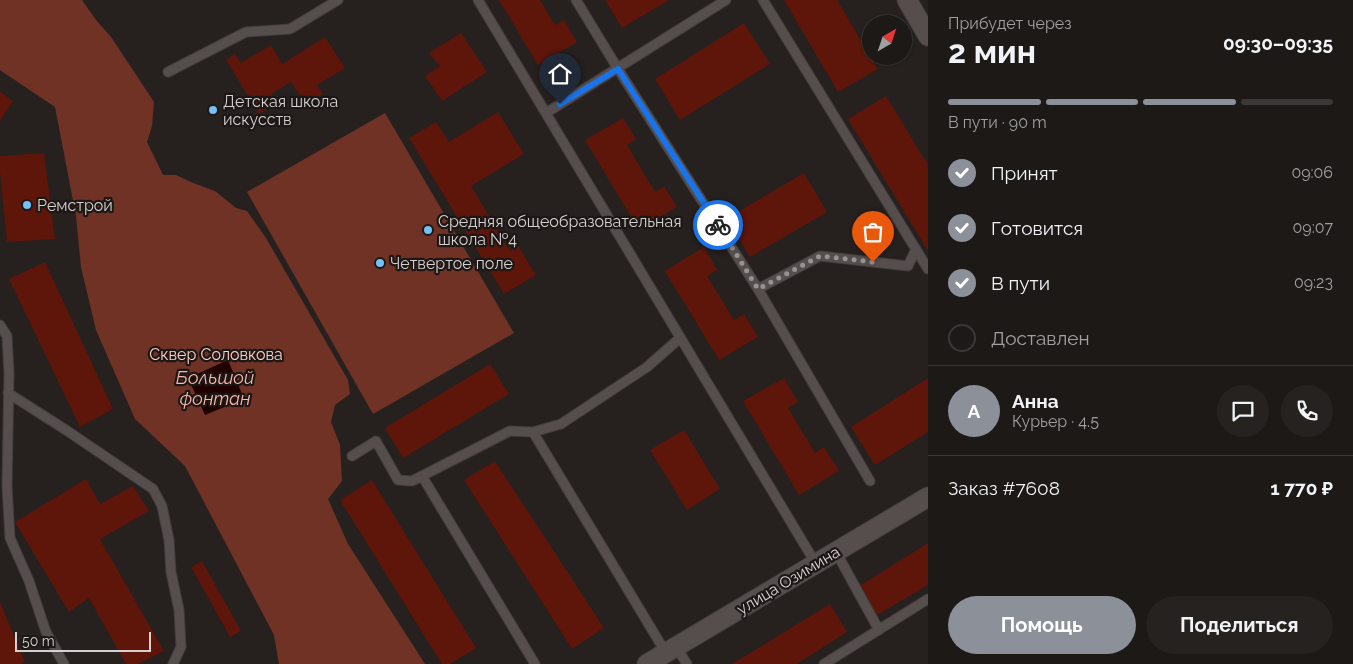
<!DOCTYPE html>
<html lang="ru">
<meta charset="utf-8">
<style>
:root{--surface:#1c1917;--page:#252220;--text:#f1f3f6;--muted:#a0a0a1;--line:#3a3836;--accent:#8c9099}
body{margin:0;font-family:Raleway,sans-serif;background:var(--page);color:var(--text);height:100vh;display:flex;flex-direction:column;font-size:19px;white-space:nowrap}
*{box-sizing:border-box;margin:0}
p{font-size:16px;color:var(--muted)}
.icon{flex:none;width:28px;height:28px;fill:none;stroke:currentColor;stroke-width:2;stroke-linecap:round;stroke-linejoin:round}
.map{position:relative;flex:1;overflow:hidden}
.details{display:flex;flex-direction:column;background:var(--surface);width:425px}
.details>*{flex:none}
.needle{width:32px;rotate:39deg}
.controls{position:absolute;left:862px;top:15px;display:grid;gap:10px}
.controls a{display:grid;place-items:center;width:50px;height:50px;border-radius:50%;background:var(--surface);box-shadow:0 1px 4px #0004,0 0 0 1px var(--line);font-size:25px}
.scale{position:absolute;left:15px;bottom:12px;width:136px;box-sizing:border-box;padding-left:5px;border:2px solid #d5d1d0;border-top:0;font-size:14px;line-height:18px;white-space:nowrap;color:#d5d1d0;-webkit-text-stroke:4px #1d1716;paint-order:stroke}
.pin{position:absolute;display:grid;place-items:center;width:42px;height:42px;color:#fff;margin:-51px -21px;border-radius:50% 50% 50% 0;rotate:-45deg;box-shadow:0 0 5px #0007}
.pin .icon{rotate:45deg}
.courier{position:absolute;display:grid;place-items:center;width:50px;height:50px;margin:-25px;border:4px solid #1a73e8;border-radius:50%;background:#fff;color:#222;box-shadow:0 1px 6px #0007}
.head em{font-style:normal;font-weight:700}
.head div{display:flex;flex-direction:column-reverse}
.head{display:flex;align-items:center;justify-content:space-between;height:85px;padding:0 20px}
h1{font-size:32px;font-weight:700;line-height:38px}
.bar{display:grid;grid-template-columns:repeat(4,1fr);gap:8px 5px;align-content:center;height:60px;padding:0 20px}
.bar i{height:6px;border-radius:4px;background:var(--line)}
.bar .selected{background:var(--accent)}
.bar p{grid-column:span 4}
.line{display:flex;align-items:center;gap:12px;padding:0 20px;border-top:1px solid var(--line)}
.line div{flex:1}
.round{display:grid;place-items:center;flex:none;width:52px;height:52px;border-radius:26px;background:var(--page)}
ol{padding:0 20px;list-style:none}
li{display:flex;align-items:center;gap:15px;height:55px}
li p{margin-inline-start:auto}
li .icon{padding:5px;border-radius:50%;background:var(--accent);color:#fff;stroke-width:4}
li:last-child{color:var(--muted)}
li i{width:28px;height:28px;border:2px solid var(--line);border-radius:50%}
.action{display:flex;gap:10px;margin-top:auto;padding:10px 20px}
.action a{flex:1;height:58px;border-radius:30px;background:var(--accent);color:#fff;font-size:20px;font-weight:700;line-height:58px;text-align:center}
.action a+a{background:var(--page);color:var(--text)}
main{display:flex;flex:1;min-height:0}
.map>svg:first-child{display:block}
</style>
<main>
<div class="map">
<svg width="928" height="664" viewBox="0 0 928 664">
<rect width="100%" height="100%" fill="#26211f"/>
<path fill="#713226" d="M0,0H82L96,20L111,37L154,102L152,126L147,142L163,175H176L193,183L215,191L236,208L247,211L266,238L348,380L350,394L335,405L331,422L340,445L342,481L328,499L348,544L425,664H279L274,635L185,466L135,419L96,330L81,267L76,216L55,107L0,70Z
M385,113L514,333L373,414L247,192Z"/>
<path fill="#210000" d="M228,360L244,399L205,415L188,378Z"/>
<path fill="#5e150a" d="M499,0H540L555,25L564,20L577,42L538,65Z
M605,0H669L622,28Z
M784,0H837L878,69L838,92Z
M744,23L770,64L680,120L655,79Z
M461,33L487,72L442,101L425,76L440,66L429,53Z
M325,37L345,68L317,85L323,94L306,105L291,82L271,94L277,103L259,114L226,60L235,54L241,63L271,45L282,64Z
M0,92L13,101L0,121Z
M886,96L928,165V251L848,119Z
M498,112L524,154L471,186L510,251L518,246L536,275L504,294L409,138L436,122L449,142Z
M623,118L636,139L627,145L655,192L664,186L677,207L639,230L585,140Z
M44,153L55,239L7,242L0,172V156Z
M804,173L827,212L750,257L727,218Z
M704,247L717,270L707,276L734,320L744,314L758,337L719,360L665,271Z
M45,262L113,409L80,427L9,279Z
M490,364L509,394L403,458L385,428Z
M784,378L798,402L788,408L815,453L824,447L839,471L799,495L743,401Z
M928,378V432L875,465L851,427Z
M684,430L720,489L687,510L650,450Z
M495,461L604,628L572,649L464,480Z
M86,479L100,504L133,486L149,511L100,539L164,651L138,664H126L89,598L69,612L15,522Z
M372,480L476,648L450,664H442L340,500Z
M928,543V585L877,615L861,585Z
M202,561L241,631L230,637L191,567Z
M0,602L25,662L20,664H0Z
M830,604L847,632L797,664H732Z"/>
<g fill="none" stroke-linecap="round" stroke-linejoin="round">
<g stroke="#423e3d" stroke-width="11">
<path id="service" d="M478,0L816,564
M576,0L618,69L758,289
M763,0L928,269
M168,72L246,32L290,29L338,0
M546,113L726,0
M0,325L7,336L9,373L7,486L10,538L29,581L46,632L64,664
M8,393L66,430L153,489L162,506L169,540L171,572L179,610L181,647L173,664
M533,432L666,653
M352,456L376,441L398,480L412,481L510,431L533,432L561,424L647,367L680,338
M422,476L535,664
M870,481L758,289L820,256L908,266L916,249
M836,552L879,630
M676,647L687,664
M824,664L928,599"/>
</g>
<g stroke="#423e3d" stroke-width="21">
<path id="minor" d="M907,0L928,36
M647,664L928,497"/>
</g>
<use href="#service" stroke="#554e4d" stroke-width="9"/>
<use href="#minor" stroke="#554e4d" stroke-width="19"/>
</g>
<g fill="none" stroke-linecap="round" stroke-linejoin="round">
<path stroke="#989392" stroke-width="5" stroke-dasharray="0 9" d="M718,225L758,289L820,256L873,262"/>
<path stroke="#1a73e8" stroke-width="6" d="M560,104L618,69L718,225"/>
</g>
<g fill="#75c0f6" stroke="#1d1716" stroke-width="2">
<circle cx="213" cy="110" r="5"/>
<circle cx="27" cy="205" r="5"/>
<circle cx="428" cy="230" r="5"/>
<circle cx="380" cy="263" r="5"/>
</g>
<g text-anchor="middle" stroke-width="4.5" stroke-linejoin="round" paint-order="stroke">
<g font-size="16" fill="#d5d1d0" stroke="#1d1716" text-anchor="start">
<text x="223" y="107">Детская школа<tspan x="223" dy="18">искусств</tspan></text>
<text x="37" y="211">Ремстрой</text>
<text x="438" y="227">Средняя общеобразовательная<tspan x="438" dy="18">школа №4</tspan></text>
<text x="390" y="269">Четвертое поле</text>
</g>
<g font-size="16" fill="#fccec4" stroke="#1d1716">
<text x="216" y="360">Сквер Соловкова</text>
</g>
<g font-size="16" fill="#d5d1d0" stroke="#1d1716">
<text transform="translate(788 580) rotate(-31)" y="6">улица Озимина</text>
</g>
<g font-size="18" font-style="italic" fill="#fab6a8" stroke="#1d1716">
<text x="215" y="384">Большой<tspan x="215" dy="21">фонтан</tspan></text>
</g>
</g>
</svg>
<div class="controls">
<a><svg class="needle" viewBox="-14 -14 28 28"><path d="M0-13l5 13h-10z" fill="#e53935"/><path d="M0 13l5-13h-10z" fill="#a0a0a1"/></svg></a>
</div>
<div class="scale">50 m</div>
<div class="pin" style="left:873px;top:262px;background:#ea580c"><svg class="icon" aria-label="bag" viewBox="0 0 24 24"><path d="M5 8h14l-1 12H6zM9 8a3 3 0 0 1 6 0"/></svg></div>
<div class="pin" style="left:560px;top:104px;background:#1f2937"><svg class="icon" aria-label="home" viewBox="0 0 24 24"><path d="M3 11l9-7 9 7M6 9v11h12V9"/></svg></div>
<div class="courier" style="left:718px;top:225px"><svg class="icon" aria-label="bike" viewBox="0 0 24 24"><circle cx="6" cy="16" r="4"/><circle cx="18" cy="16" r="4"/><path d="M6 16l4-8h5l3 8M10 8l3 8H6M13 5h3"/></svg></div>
</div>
<section class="details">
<div class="head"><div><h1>2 мин</h1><p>Прибудет через</p></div><em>09:30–09:35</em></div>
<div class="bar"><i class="selected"></i><i class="selected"></i><i class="selected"></i><i></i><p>В пути · 90 m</p></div>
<ol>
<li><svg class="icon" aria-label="check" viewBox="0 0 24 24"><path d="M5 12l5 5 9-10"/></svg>Принят<p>09:06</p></li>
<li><svg class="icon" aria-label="check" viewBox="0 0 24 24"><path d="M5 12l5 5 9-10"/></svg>Готовится<p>09:07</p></li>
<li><svg class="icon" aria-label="check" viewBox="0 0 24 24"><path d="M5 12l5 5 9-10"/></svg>В пути<p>09:23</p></li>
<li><i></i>Доставлен</li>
</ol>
<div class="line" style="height:90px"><b class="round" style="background:var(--accent);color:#fff">А</b><div><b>Анна</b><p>Курьер · 4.5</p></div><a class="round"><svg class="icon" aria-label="chat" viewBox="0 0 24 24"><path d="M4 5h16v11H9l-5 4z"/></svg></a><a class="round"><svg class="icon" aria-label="phone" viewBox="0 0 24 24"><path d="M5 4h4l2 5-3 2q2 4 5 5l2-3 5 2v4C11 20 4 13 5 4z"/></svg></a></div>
<div class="line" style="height:65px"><div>Заказ #7608</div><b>1 770 ₽</b></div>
<div class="action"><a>Помощь</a><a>Поделиться</a></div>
</section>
</main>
